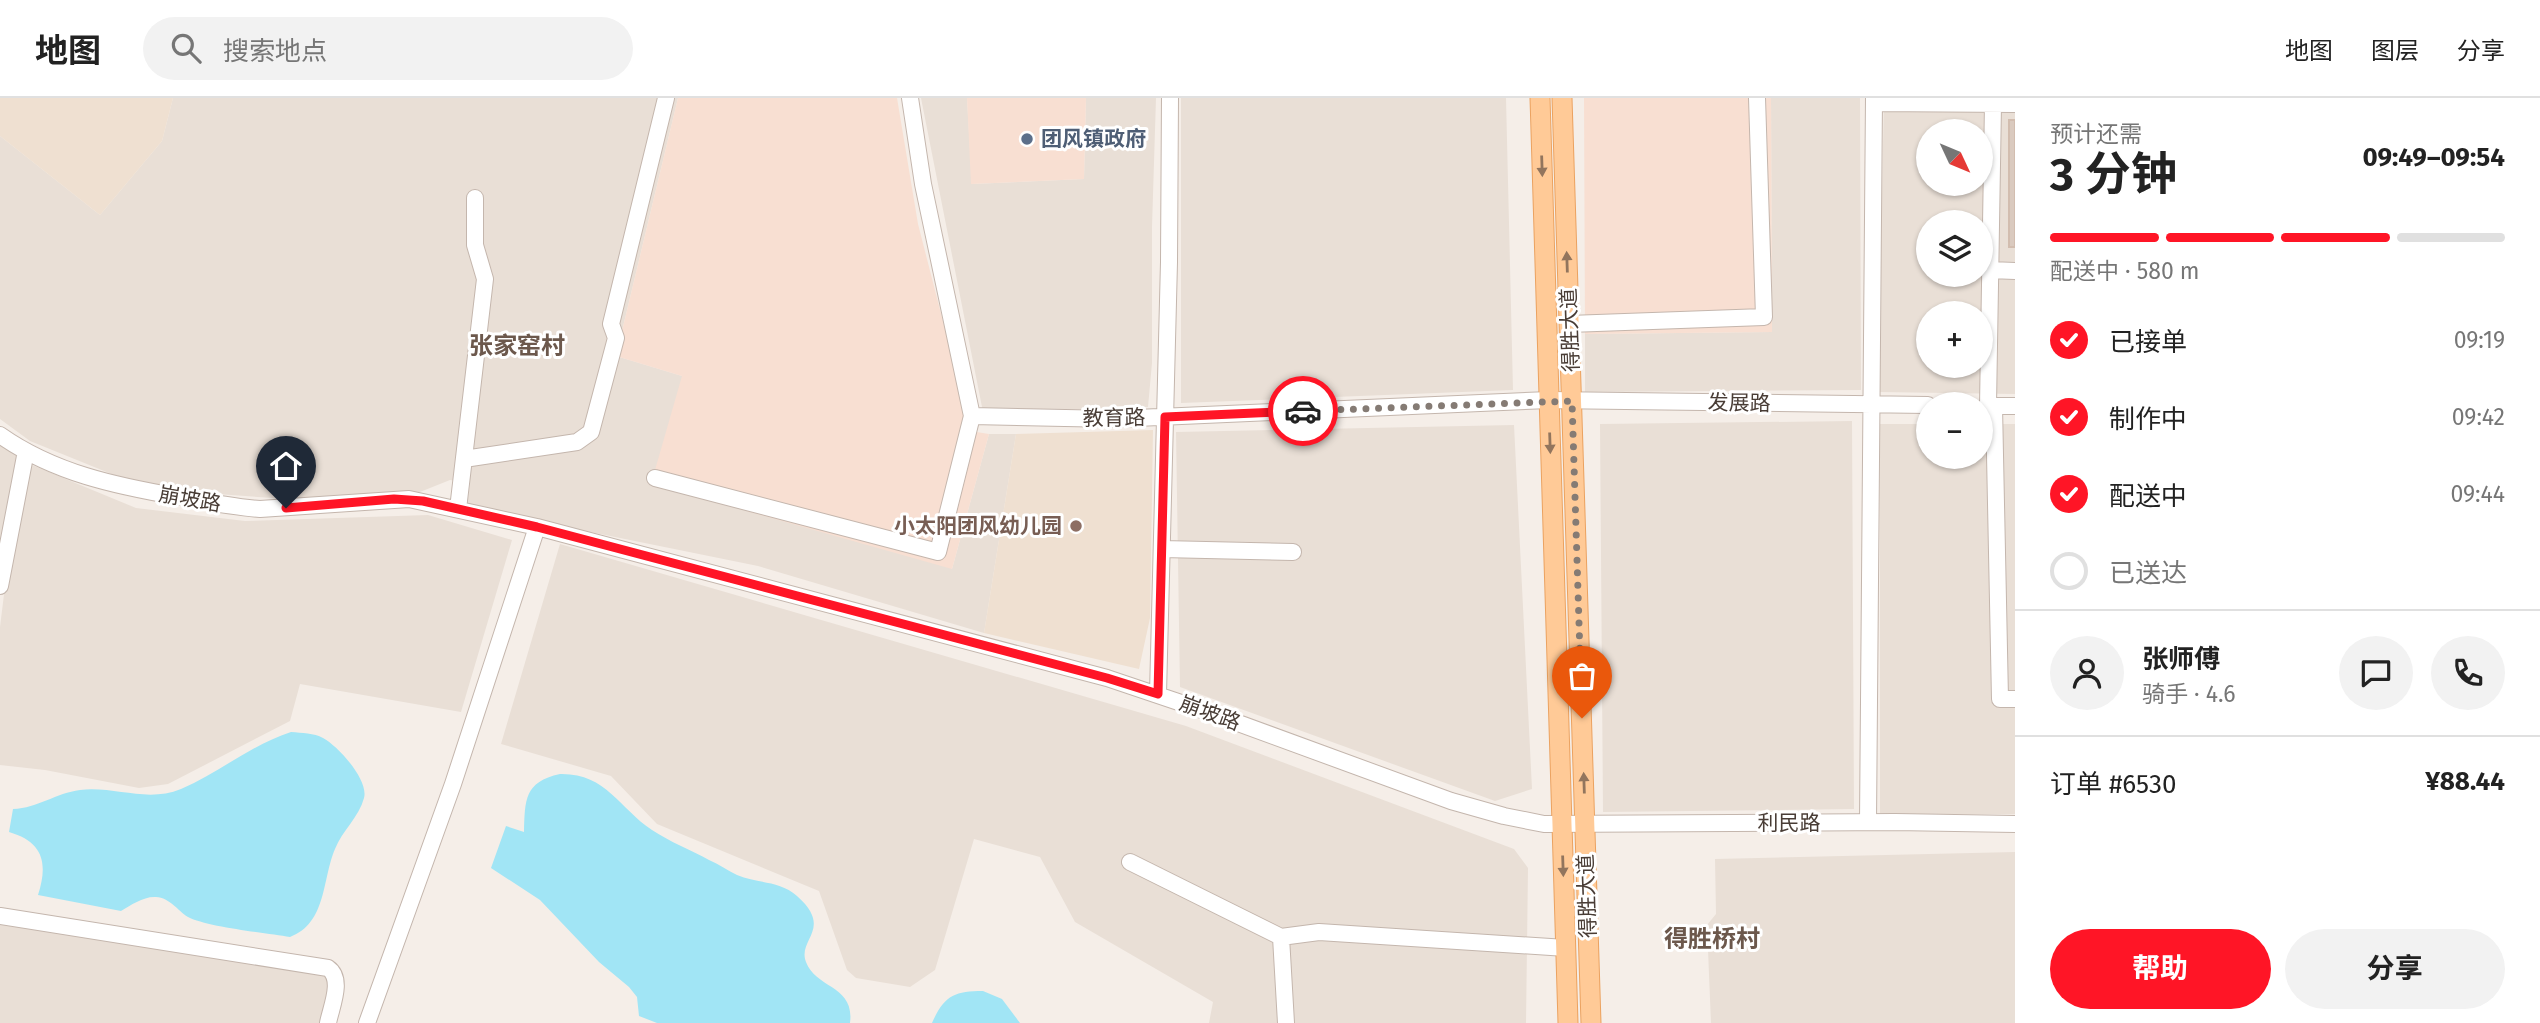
<!DOCTYPE html>
<html lang="zh">
<meta charset="utf-8">
<style>
:root{--surface:#fff;--page:#f2f2f2;--text:#222;--muted:#767676;--line:#e0e0e0;--accent:#ff1526}
body{margin:0;font-family:"Fira Sans","Noto Sans SC",sans-serif;background:var(--page);color:var(--text);height:100vh;display:flex;flex-direction:column;font-size:26px;white-space:nowrap}
*{box-sizing:border-box;margin:0}
p{font-size:23px;color:var(--muted)}
.icon{flex:none;width:38px;height:38px;fill:none;stroke:currentColor;stroke-width:2;stroke-linecap:round;stroke-linejoin:round}
.map{position:relative;flex:1;overflow:hidden}
.details{display:flex;flex-direction:column;background:var(--surface);width:525px}
.details>*{flex:none}
.needle{width:46px;rotate:134deg}
.fabs{position:absolute;left:1916px;top:21px;display:grid;gap:14px}
.fabs a{display:grid;place-items:center;width:77px;height:77px;border-radius:50%;background:var(--surface);box-shadow:0 2px 5px #0004;font-size:35px}
.pin{position:absolute;display:grid;place-items:center;width:60px;height:60px;color:#fff;margin:-72px -30px;border-radius:50% 50% 50% 0;rotate:-45deg;box-shadow:0 0 7px #0007}
.pin .icon{rotate:45deg}
.courier{position:absolute;display:grid;place-items:center;width:70px;height:70px;margin:-35px;border:5px solid #ff1526;border-radius:50%;background:#fff;color:#222;box-shadow:0 2px 9px #0007}
.summary em{font-style:normal;font-weight:700}
.summary div{display:flex;flex-direction:column-reverse}
.summary{display:flex;align-items:center;justify-content:space-between;height:119px;padding:0 35px}
h1{font-size:46px;font-weight:700;line-height:52px}
.bar{display:grid;grid-template-columns:repeat(4,1fr);gap:10px 7px;align-content:center;height:84px;padding:0 35px}
.bar i{height:9px;border-radius:5px;background:var(--line)}
.bar .active{background:var(--accent)}
.bar p{grid-column:span 4}
.line{display:flex;align-items:center;gap:18px;padding:0 35px;border-top:2px solid var(--line)}
.line div{flex:1}
.round{display:grid;place-items:center;flex:none;width:74px;height:74px;border-radius:37px;background:var(--page)}
ol{padding:0 35px;list-style:none}
li{display:flex;align-items:center;gap:21px;height:77px}
li p{margin-inline-start:auto}
li .icon{padding:7px;border-radius:50%;background:var(--accent);color:#fff;stroke-width:4}
li:last-child{color:var(--muted)}
li i{width:38px;height:38px;border:4px solid var(--line);border-radius:50%}
.button{display:flex;gap:14px;margin-top:auto;padding:14px 35px}
.button a{flex:1;height:80px;border-radius:42px;background:var(--accent);color:#fff;font-size:28px;font-weight:700;line-height:80px;text-align:center}
.button a+a{background:var(--page);color:var(--text)}
header{display:flex;align-items:center;gap:42px;box-sizing:border-box;height:98px;padding:0 35px;background:var(--surface);border-bottom:2px solid var(--line)}
header strong{font-size:33px}
nav{display:flex;gap:38px;margin-inline-start:auto;font-size:24px}
.search{width:490px;height:63px;background:var(--page);display:flex;align-items:center;gap:18px;box-sizing:border-box;padding:0 24px;border-radius:38px;color:var(--muted);font-size:26px}
main{display:flex;flex:1;min-height:0}
.map>svg:first-child{display:block}
</style>
<header>
<strong>地图</strong>
<div class="search"><svg class="icon" aria-label="search" viewBox="0 0 24 24"><circle cx="10" cy="10" r="6"/><path d="M15 15l6 6"/></svg>搜索地点</div>
<nav><a>地图</a><a>图层</a><a>分享</a></nav>
</header>
<main>
<div class="map">
<svg width="2015" height="925" viewBox="0 0 2015 925">
<rect width="100%" height="100%" fill="#f5eee8"/>
<path fill="#e9dfd6" fill-rule="evenodd" d="M173,0H678L616,258L682,278L952,471L989,336H1016L984,535L758,468L467,409L470,385L450,382L420,394L287,401L189,394L114,377L30,343L0,321V38L100,117L162,43Z
M921,0H967L972,86L1084,81L1086,0H1156L1152,129V265L1148,309L983,314Z
M1181,0H1506L1513,292L1181,305Z
M1771,0H1860L1861,292L1585,294V236L1772,234Z
M1884,0H2015V296L1878,294ZM1928,33H1981V86H1928ZM1928,124H1981V177H1928ZM1928,215H1981V268H1928Z
M1852,323L1854,711L1603,714L1600,326Z
M1880,326H1928V359H1981V326H2015V716H1880Z
M1514,327L1532,691L1495,703L1180,589L1176,334Z
M0,343L19,357L0,451Z
M27,365L136,410L245,423L428,417L512,442L461,614L300,586L290,623L168,686L139,690L45,672L0,667V529L8,464Z
M560,446L1186,628L1514,751L1528,770L1526,925H1209L1213,904L1075,824L1040,759L974,741L935,872L910,889L856,880L847,872L819,793L657,726L611,678L501,646Z
M2015,754V925H1711L1707,827L1716,816L1715,761Z
M0,824L332,879L323,925H0Z"/>
<path fill="#f8dfd2" d="M678,0H897L918,126L966,313L964,332L989,336L952,471L651,386L682,278L616,258Z
M967,0H1086L1084,81L971,86Z
M1584,0H1771L1772,234L1585,236Z"/>
<path fill="#efe0d1" d="M0,0H173L162,43L100,117L0,38Z
M1153,332L1150,520L1139,571L984,535L1016,336Z"/>
<path fill="#a1e5f5" d="M291,634C302,635 314,635 323,640C338,648 369,682 364,700C359,719 342,733 335,751C322,781 327,825 290,839C266,835 207,829 188,819C177,812 170,800 156,799C144,798 131,807 121,813L38,797C48,766 44,744 9,734L13,711C38,710 56,695 80,692C115,688 147,705 181,691C220,674 251,647 291,634Z
M560,676C606,675 619,710 652,732C670,744 691,752 709,762C719,766 728,773 737,777C758,786 779,782 797,798C834,831 797,841 806,864C816,891 855,887 850,925H657L639,918L637,899L629,889L599,864L540,802L491,770L506,728L524,734C525,702 524,684 560,676Z
M983,893L1002,901L1020,925H932C944,898 954,893 983,893Z"/>
<path fill="#dacabf" stroke="#d2bdaf" stroke-width="2" d="M2009,22H2015V149H2009Z"/>
<g fill="none" stroke-linecap="round" stroke-linejoin="round">
<g stroke="#c4b6ad" stroke-width="18">
<path id="minor" d="M1874,5L2015,6
M1990,172L2015,173
M1569,226L1764,219L1757,0
M1986,308H2015
M1988,308L1993,6
M1994,308L2000,601H2015
M972,318L1114,321L1549,302L1928,307
M0,337C54,375 116,388 180,399C207,404 233,409 260,411L409,401L537,429L1107,580L1208,614L1451,703L1504,718L1544,726L1895,724L2015,726
M464,361L577,344L591,334L616,240L611,226L666,0
M655,380L938,454L972,318L923,86L910,0
M458,411L485,181L475,147V100
M1162,451L1293,454
M0,488L26,353
M1158,596L1169,164L1170,0
M1868,724L1874,0
M1130,764L1281,839L1319,834L1566,850
M0,818L328,870C344,881 331,909 328,925
M1281,839L1286,925
M367,925L453,686L537,429"/>
</g>
<g stroke="#eba260" stroke-width="21">
<path id="major" d="M1540,0L1568,925
M1562,0L1591,925"/>
</g>
<use href="#minor" stroke="#fff" stroke-width="16"/>
<use href="#major" stroke="#ffca97" stroke-width="19"/>
</g>
<defs><path id="oneway-solid" d="M-6-.8H1V-3.2L6.5 0L1 3.2V.8H-6Z" transform="scale(1.75)"/></defs>
<g fill="#92755d">
<use href="#oneway-solid" transform="translate(1542 68) rotate(88)"/>
<use href="#oneway-solid" transform="translate(1567 164) rotate(-92)"/>
<use href="#oneway-solid" transform="translate(1550 345) rotate(88)"/>
<use href="#oneway-solid" transform="translate(1584 685) rotate(-92)"/>
<use href="#oneway-solid" transform="translate(1563 768) rotate(88)"/>
</g>
<g fill="none" stroke-linecap="round" stroke-linejoin="round">
<path stroke="#857b74" stroke-width="7" stroke-dasharray="0 12.6" d="M1303,313L1572,303L1582,620"/>
<path stroke="#ff1526" stroke-width="9" d="M286,410L394,401L423,403L537,429L1107,580L1158,596L1165,319L1303,313"/>
</g>
<circle fill="#5c6f8a" stroke="#fff" stroke-width="2.5" cx="1027" cy="41" r="7"/>
<circle fill="#8d6e63" stroke="#fff" stroke-width="2.5" cx="1076" cy="428" r="7"/>
<g text-anchor="middle" stroke-width="6" stroke-linejoin="round" paint-order="stroke">
<g font-size="21" font-weight="bold" fill="#4e5e75" stroke="#fff" text-anchor="start">
<text x="1041" y="48">团风镇政府</text>
</g>
<g font-size="21" fill="#493d36" stroke="#fff">
<text transform="translate(1570 232) rotate(-92)" y="7">得胜大道</text>
<text transform="translate(1739 305) rotate(1)" y="7">发展路</text>
<text transform="translate(1114 320) rotate(-1)" y="7">教育路</text>
<text transform="translate(190 401) rotate(10)" y="7">崩坡路</text>
<text transform="translate(1210 615) rotate(20)" y="7">崩坡路</text>
<text x="1789" y="732">利民路</text>
<text transform="translate(1587 798) rotate(-92)" y="7">得胜大道</text>
</g>
<g font-size="21" font-weight="bold" fill="#785e54" stroke="#fff" text-anchor="end">
<text x="1062" y="435">小太阳团风幼儿园</text>
</g>
<g font-size="24" font-weight="bold" fill="#6c584c" stroke="#fff">
<text x="517" y="256">张家窑村</text>
<text x="1712" y="849">得胜桥村</text>
</g>
</g>
</svg>
<div class="fabs">
<a><svg class="needle" viewBox="-14 -14 28 28"><path d="M0-13l5 13h-10z" fill="#e53935"/><path d="M0 13l5-13h-10z" fill="#767676"/></svg></a>
<a><svg class="icon" aria-label="layers" viewBox="0 0 24 24"><path d="M12 4l9 5-9 5-9-5zM3 14l9 5 9-5"/></svg></a>
<a>+</a>
<a>−</a>
</div>
<div class="pin" style="left:1582px;top:620px;background:#ea580c"><svg class="icon" aria-label="bag" viewBox="0 0 24 24"><path d="M5 8h14l-1 12H6zM9 8a3 3 0 0 1 6 0"/></svg></div>
<div class="pin" style="left:286px;top:410px;background:#1f2937"><svg class="icon" aria-label="home" viewBox="0 0 24 24"><path d="M3 11l9-7 9 7M6 9v11h12V9"/></svg></div>
<div class="courier" style="left:1303px;top:313px"><svg class="icon" aria-label="car" viewBox="0 0 24 24"><path d="M5 17H2v-5l4-1 3-4h7l3 4 3 1v5h-3M9 17h6M6 11h13"/><circle cx="7" cy="17" r="2"/><circle cx="17" cy="17" r="2"/></svg></div>
</div>
<section class="details">
<div class="summary"><div><h1>3 分钟</h1><p>预计还需</p></div><em>09:49–09:54</em></div>
<div class="bar"><i class="active"></i><i class="active"></i><i class="active"></i><i></i><p>配送中 · 580 m</p></div>
<ol>
<li><svg class="icon" aria-label="check" viewBox="0 0 24 24"><path d="M5 12l5 5 9-10"/></svg>已接单<p>09:19</p></li>
<li><svg class="icon" aria-label="check" viewBox="0 0 24 24"><path d="M5 12l5 5 9-10"/></svg>制作中<p>09:42</p></li>
<li><svg class="icon" aria-label="check" viewBox="0 0 24 24"><path d="M5 12l5 5 9-10"/></svg>配送中<p>09:44</p></li>
<li><i></i>已送达</li>
</ol>
<div class="line" style="height:126px"><a class="round"><svg class="icon" aria-label="person" viewBox="0 0 24 24"><circle cx="12" cy="8" r="4"/><path d="M4 21q1-7 8-7t8 7"/></svg></a><div><b>张师傅</b><p>骑手 · 4.6</p></div><a class="round"><svg class="icon" aria-label="chat" viewBox="0 0 24 24"><path d="M4 5h16v11H9l-5 4z"/></svg></a><a class="round"><svg class="icon" aria-label="phone" viewBox="0 0 24 24"><path d="M5 4h4l2 5-3 2q2 4 5 5l2-3 5 2v4C11 20 4 13 5 4z"/></svg></a></div>
<div class="line" style="height:91px"><div>订单 #6530</div><b>¥88.44</b></div>
<div class="button"><a>帮助</a><a>分享</a></div>
</section>
</main>
